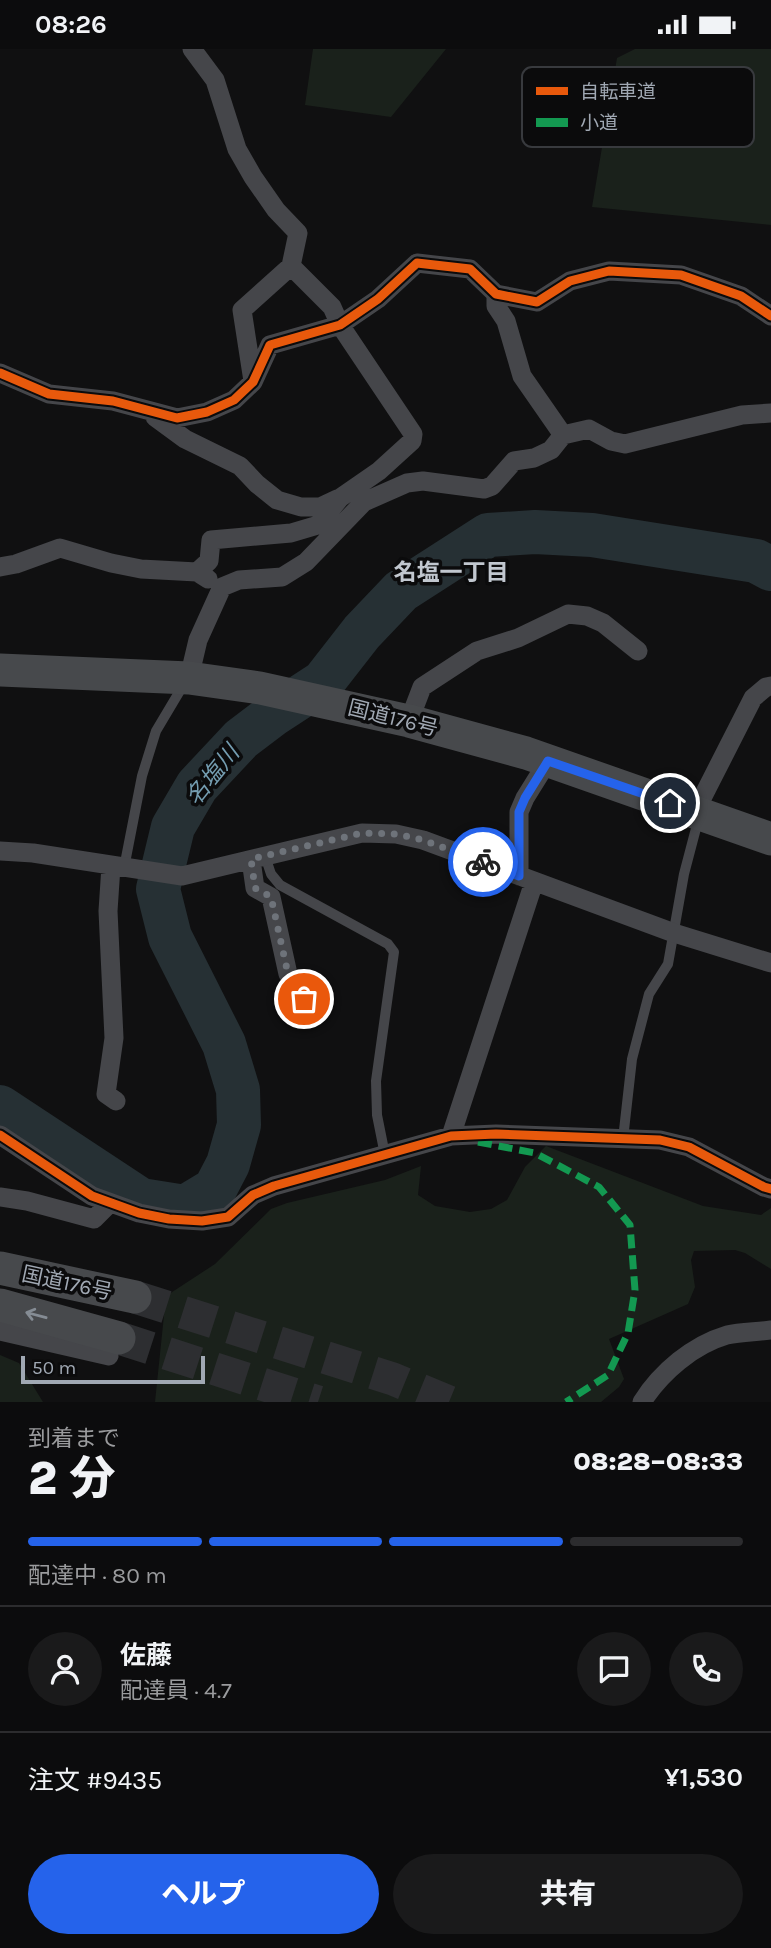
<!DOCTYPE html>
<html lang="ja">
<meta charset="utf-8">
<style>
:root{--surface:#0c0c0d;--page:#1a1a1b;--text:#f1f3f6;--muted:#9a9b9d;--line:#2c2c2e;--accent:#2563eb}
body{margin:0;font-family:Karla,"Noto Sans JP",sans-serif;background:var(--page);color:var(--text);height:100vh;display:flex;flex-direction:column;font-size:26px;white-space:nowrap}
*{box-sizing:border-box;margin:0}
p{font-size:23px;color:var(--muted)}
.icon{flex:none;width:38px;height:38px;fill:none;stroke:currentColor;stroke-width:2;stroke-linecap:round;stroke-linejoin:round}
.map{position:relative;height:1353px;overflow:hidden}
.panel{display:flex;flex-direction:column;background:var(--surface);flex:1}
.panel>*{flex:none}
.scale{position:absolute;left:21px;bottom:18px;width:184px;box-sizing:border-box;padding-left:7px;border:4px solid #a0a8b3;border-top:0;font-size:19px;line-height:24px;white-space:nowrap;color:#a0a8b3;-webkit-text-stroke:5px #0b0b0c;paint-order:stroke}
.pin{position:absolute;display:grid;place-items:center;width:60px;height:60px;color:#fff;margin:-30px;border:4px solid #fff;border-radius:50%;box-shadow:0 2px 7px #0007}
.courier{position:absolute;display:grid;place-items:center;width:70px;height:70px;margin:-35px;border:5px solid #2563eb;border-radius:50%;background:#fff;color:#222;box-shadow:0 2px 9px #0007}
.head em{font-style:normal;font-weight:800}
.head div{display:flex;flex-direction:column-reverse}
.head{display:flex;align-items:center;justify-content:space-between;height:119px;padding:0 28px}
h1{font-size:46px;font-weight:800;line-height:52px}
.bar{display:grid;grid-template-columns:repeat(4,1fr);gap:10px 7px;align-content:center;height:84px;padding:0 28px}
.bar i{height:9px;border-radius:5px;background:var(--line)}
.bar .selected{background:var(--accent)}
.bar p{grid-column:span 4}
.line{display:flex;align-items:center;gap:18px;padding:0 28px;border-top:2px solid var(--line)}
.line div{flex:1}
.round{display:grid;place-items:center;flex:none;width:74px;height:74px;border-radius:37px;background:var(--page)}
.action{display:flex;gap:14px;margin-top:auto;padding:14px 28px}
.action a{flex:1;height:80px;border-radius:42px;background:var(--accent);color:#fff;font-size:28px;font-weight:800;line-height:80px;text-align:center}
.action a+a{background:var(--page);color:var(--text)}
.status{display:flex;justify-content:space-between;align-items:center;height:49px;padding:0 35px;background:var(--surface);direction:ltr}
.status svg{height:19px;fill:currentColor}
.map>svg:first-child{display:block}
</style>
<div class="status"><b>08:26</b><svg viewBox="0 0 49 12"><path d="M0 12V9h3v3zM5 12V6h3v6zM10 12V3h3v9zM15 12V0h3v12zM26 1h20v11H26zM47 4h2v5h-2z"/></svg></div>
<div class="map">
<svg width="771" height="1353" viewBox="0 0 771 1353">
<rect width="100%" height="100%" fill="#101011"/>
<path fill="#1a211b" d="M313,0H446L391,68L305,56Z
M635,0H771V176L592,158L617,9Z
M546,1097L703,1157L761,1166L771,1159V1220L745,1204L735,1201L694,1202L691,1211L695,1238L688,1255L609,1290L624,1330L619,1338L601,1353H155L166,1247L215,1215L271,1160L287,1154L385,1131L421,1117L418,1146L435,1157L470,1163L491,1160L507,1151L525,1118Z
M0,1306L19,1314L43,1353H0Z"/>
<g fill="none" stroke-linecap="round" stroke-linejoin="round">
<path stroke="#263034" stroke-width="44" d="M0,1058L141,1151L185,1158L215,1140L228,1115L239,1076L238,1041L224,995L170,888L158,840L173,778L197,737L241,690L274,665L323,633L362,583L401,542L488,486L535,483L592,486L756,512L771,520"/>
<path stroke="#2d2e31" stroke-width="33" stroke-dasharray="33 17" stroke-linecap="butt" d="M135,1248L393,1330L449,1353
M119,1289L318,1353"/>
<path stroke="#45464a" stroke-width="10" d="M265,807L271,825L280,836L388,895L394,903L376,1032L377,1066L385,1106
M124,819L142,727L156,682L184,635
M623,1090L632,1010L649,945L668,915L684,825L699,768"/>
<path stroke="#45464a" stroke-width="19" d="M192,0L215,31L237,100L253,128L276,161L298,184L291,217L242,261L253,332
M496,245V257L506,272L522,327L563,386
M0,324L49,345L113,352L177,369L207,363L234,351L253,333L270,296L340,276L378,250L417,214L470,220L496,245L537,253L570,232L609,222L681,226L741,247L771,267
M155,368L185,390L240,417L257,435L277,451L301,458H320L337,450
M0,518L16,515L60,499L111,514L141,520L197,523L208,530
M197,523L209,512L211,491L291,484L318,476L340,449L379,422L412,392L413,385L340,276L332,258L291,217
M189,629L198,591L222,538L239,531L282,528L306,513L364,453L407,434L423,432L484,440L492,437L514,412L534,409L551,401L563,386L589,380L611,392L625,395L742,366L771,364
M409,672L422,638L477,602L518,589L568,565L587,567L603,574L638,602
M695,763L753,649L766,638L771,637
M0,802L33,804L182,827L362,784L396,785L423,791L674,884L771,914
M251,811L255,839L271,848L288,925L304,950
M111,817L108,862L114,989L106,1045L116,1052
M519,827V763L525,749L548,712
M0,1086L92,1147L139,1164L169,1170L202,1172L228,1168L253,1146L274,1137L451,1087L496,1085L660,1091L689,1098L764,1138L771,1140
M451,1087L534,833
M0,1148L27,1152L94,1170L110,1154
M0,1282L109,1307
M642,1353C661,1323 693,1296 727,1286C741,1283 757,1283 771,1281"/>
<path stroke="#47494c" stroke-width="33" d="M0,621L189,629L260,639L409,672L526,704L771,790
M0,1219L135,1248
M0,1256L119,1289"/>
<path stroke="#139951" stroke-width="7" stroke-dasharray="14 7" stroke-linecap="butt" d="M478,1093L535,1104L599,1138L630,1176L635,1241L628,1284L608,1326L566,1353"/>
<g stroke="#0b0b0c" stroke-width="13">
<path id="cycleway" d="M0,324L49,345L113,352L177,369L207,363L234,351L253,333L270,296L340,276L378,250L417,214L470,220L496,245L537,253L570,232L609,222L681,226L741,247L771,267
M0,1086L92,1147L139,1164L169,1170L202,1172L228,1168L253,1146L274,1137L451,1087L496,1085L660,1091L689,1098L764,1138L771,1140"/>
</g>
<use href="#cycleway" stroke="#e8590c" stroke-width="9"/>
</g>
<defs><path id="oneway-shaft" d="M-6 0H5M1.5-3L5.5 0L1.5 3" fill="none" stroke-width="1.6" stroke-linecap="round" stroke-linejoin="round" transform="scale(1.75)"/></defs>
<use stroke="#858c94" href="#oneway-shaft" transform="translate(36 1266) rotate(-165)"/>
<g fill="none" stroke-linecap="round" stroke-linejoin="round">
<path stroke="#6e737a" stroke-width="7" stroke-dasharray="0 12.6" d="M304,950L288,925L271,848L255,839L251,810L362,784L396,785L423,791L483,813"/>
<path stroke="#2563eb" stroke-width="9" d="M483,813L519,827V763L525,749L548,712L670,754"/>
</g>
<g text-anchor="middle" stroke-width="7" stroke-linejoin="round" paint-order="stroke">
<g font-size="21" fill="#a0a8b3" stroke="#0b0b0c">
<text transform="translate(393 669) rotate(14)" y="7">国道176号</text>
<text transform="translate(67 1234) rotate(12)" y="7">国道176号</text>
</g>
<g font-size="23" font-weight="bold" fill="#c1c7cf" stroke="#0b0b0c">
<text x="451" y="531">名塩一丁目</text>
</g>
<g font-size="23" font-style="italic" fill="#749db1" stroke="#0b0b0c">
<text transform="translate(212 726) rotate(-51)" y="8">名塩川</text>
</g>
</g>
<rect x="522" y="18" width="232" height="80" rx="10" fill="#0b0b0c" stroke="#383a3e" stroke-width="2"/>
<rect x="536" y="38" width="32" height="8" fill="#e8590c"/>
<rect x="536" y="69" width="32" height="9" fill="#139951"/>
<g font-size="19" fill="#a0a8b3">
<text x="580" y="49">自転車道</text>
<text x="580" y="80">小道</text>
</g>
</svg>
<div class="scale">50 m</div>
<div class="pin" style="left:304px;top:950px;background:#ea580c"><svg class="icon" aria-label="bag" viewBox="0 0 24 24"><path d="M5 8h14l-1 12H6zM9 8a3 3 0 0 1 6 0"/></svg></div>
<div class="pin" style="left:670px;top:754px;background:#1f2937"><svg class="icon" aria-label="home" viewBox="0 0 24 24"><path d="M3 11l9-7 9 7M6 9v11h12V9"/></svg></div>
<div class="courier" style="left:483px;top:813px"><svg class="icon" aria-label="bike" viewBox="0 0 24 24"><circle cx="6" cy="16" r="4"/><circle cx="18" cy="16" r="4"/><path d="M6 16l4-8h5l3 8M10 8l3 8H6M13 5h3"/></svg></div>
</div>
<section class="panel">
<div class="head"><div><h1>2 分</h1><p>到着まで</p></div><em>08:28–08:33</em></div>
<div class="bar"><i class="selected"></i><i class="selected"></i><i class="selected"></i><i></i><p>配達中 · 80 m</p></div>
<div class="line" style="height:126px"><a class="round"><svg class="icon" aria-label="person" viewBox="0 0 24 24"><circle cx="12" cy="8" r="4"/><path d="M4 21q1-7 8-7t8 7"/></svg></a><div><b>佐藤</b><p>配達員 · 4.7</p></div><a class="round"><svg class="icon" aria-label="chat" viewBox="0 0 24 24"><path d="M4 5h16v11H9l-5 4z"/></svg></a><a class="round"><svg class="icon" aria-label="phone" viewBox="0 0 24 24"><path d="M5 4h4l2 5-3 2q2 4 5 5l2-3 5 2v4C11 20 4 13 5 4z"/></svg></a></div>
<div class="line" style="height:91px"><div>注文 #9435</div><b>¥1,530</b></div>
<div class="action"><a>ヘルプ</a><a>共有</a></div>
</section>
